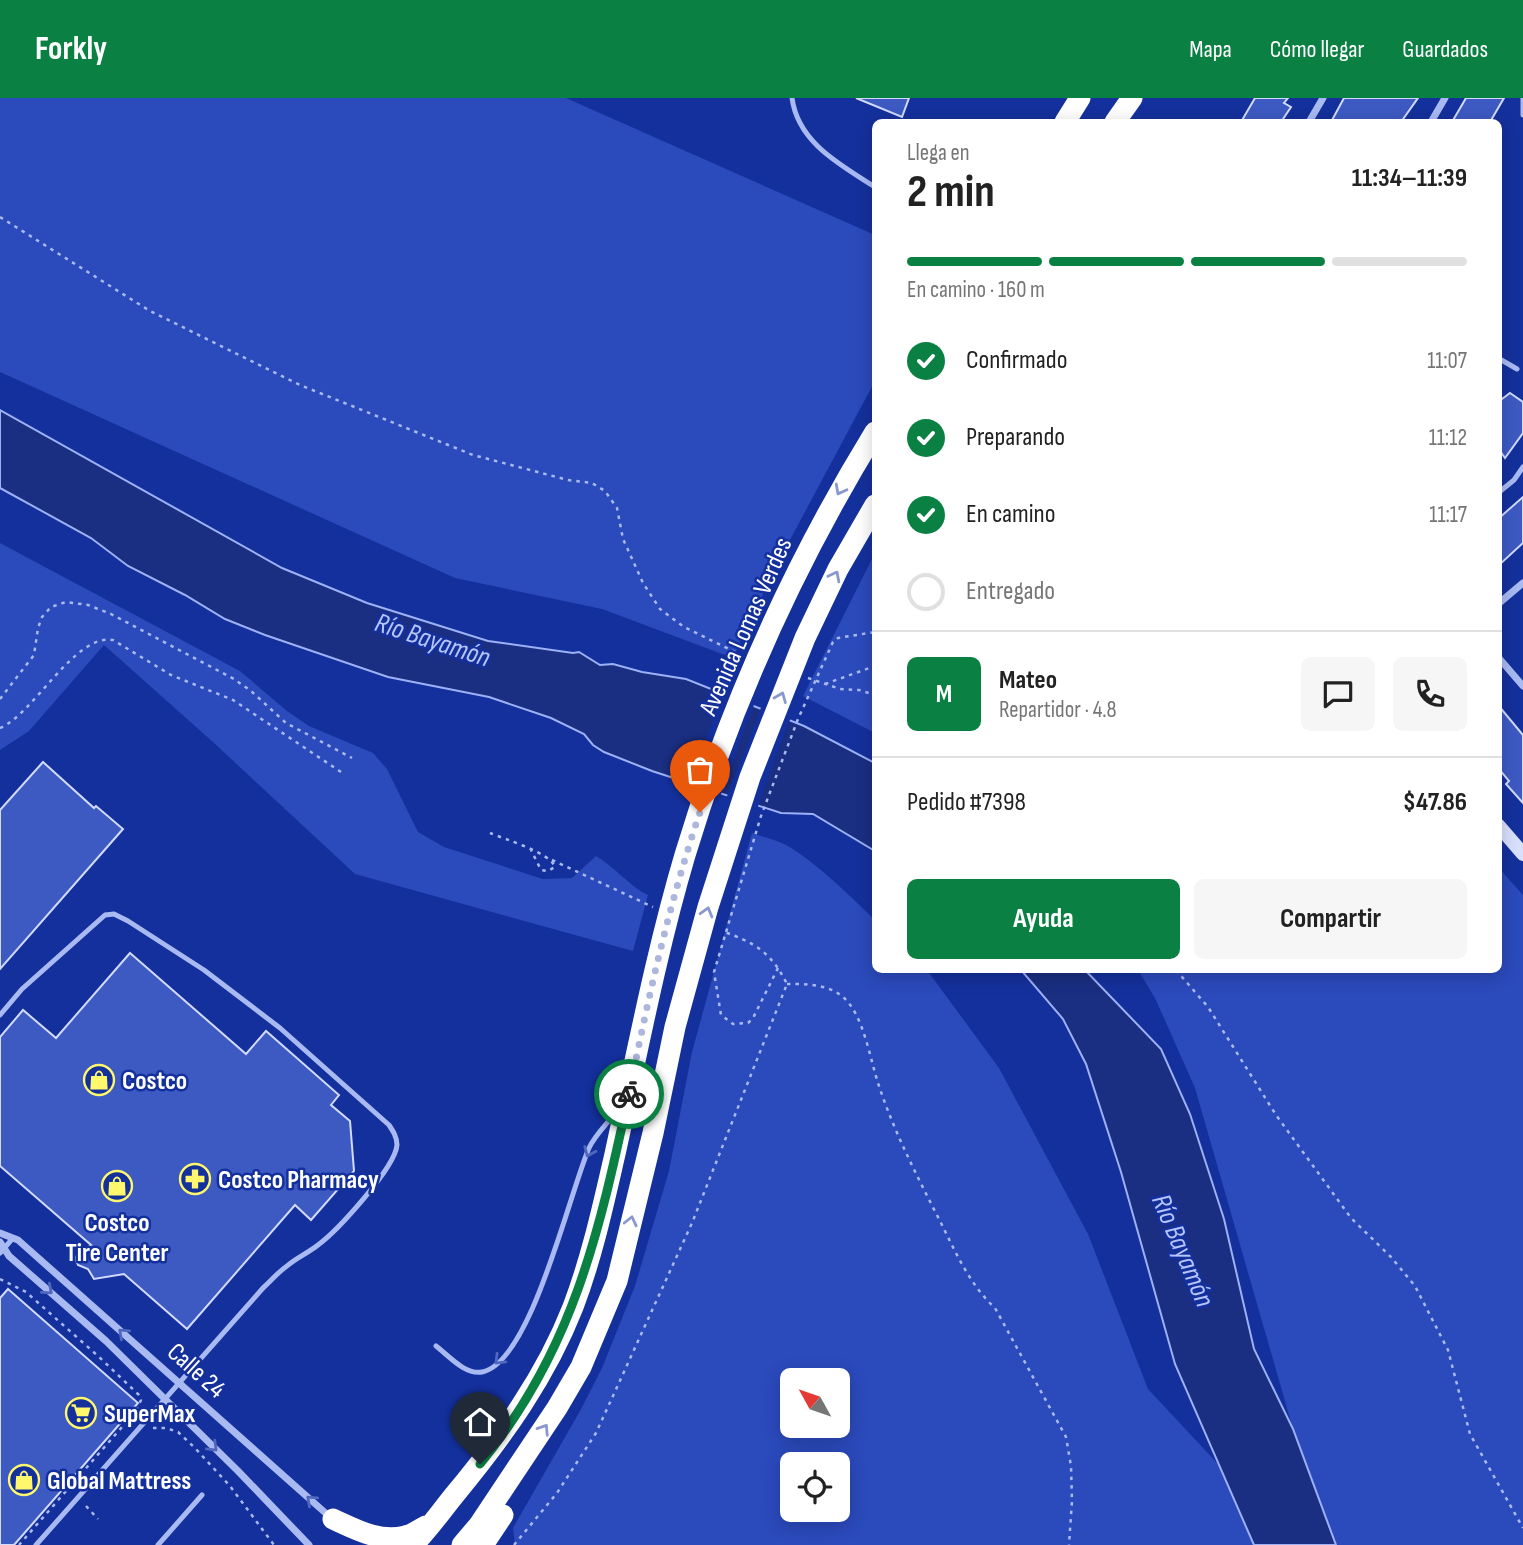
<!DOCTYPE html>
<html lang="es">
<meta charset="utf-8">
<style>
:root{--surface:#fff;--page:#f6f6f6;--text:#222;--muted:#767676;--line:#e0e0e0;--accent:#0b8043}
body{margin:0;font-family:"Sofia Sans Condensed",sans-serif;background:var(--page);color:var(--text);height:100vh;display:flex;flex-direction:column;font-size:26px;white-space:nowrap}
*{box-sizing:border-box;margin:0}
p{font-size:23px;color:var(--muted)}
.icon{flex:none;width:38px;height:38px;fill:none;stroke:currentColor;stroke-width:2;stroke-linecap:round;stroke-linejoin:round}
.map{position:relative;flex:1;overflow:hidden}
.side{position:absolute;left:872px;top:21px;width:630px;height:854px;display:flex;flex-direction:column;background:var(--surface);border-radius:10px;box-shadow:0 4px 18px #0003}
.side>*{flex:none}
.needle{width:46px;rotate:310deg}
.controls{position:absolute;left:780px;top:1270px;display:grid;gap:14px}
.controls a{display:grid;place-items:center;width:70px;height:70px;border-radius:10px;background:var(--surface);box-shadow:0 4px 18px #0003;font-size:35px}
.pin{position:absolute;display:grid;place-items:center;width:60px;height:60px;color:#fff;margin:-72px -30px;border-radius:50% 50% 50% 0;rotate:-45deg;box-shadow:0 0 7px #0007}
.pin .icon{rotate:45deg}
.courier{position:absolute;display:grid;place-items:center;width:70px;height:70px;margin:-35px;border:5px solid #0b8043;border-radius:50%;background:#fff;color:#222;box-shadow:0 2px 9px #0007}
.summary em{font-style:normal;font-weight:700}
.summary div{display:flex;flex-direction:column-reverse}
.summary{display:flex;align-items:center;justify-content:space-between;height:119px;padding:0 35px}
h1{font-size:46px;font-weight:700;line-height:52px}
.bar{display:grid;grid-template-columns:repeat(4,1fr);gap:10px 7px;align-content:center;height:84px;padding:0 35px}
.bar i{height:9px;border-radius:5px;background:var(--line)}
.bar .selected{background:var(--accent)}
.bar p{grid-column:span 4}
.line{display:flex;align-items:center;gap:18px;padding:0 35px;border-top:2px solid var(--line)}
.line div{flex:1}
.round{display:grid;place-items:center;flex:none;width:74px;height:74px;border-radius:10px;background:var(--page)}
ol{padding:0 35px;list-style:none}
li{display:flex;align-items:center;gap:21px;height:77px}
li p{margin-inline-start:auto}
li .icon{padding:7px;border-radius:50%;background:var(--accent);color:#fff;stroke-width:4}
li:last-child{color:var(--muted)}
li i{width:38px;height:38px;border:4px solid var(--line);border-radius:50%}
.button{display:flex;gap:14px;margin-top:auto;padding:14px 35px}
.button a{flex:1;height:80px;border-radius:10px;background:var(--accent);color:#fff;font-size:28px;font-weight:700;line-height:80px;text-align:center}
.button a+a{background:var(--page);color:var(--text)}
header{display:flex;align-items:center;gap:42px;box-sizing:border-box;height:98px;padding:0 35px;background:var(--accent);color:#fff}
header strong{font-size:33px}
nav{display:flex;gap:38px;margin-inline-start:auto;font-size:24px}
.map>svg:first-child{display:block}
</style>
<header>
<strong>Forkly</strong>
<nav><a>Mapa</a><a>Cómo llegar</a><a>Guardados</a></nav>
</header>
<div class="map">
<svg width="1523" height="1447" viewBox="0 0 1523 1447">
<rect width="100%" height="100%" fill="#14309c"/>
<path fill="#2b4abc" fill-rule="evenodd" d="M0,0H566L875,137V283L776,468L733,560L602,511L455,480L0,274Z
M0,445L240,573L287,613L309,628L373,655L387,671L418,734L444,749L543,781L572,780L596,758C615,769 629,788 648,797L633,853L355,776L214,645L104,547L29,633L0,652Z
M875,455V635L803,598Z
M752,735C763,739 777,742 788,748C820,768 848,796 875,822V872H927L999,970L1088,1136L1148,1291L1219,1367L1254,1447H515L513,1430L580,1313L602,1270L635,1188L669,1073L692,954ZM793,1283H838V1328H793ZM793,1367H838V1412H793Z
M1498,769L1523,797V1447H1336L1293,1331L1195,990L1155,900L1138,872H1498Z"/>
<path fill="#1a2e82" stroke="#9cb1f6" stroke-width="2" d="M0,312L282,470L367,505L488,543L573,555L579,554L600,567L613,566L642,574L686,581L804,628L875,665V753L813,716L781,715L652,673L604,654L593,647L584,636L551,620L489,599L388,579L265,537L225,521L185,497L128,468L91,440L0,390Z
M1021,872H1085L1161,951L1190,1016L1224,1121L1254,1251L1293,1331L1336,1447H1254L1175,1266L1121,1074L1086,966L1063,921Z"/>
<path fill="#14309c" d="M724,592L755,604L720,699L688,688Z
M762,607L791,619L757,711L726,701Z"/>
<path fill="#3d5ac3" stroke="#d2dbfd" stroke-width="2" d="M856,0H909L902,19Z
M1255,0H1288L1284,5L1291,9L1281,24H1241Z
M1344,0H1418L1401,24H1331Z
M1466,0H1504L1490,24H1452Z
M1510,295L1523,304V335L1505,360L1498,350V304Z
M1523,399V445L1498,468V421Z
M1498,607L1523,637V705L1506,686L1509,683L1498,670Z
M43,664L94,710L96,708L123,731L0,871V712Z
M130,855L246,956L266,933L339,997L331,1007L350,1023L354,1073L311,1122L295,1107L187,1231L124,1176L94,1181L88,1171L78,1167L75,1160L78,1156L91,1147L0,1068V939L23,912L56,940Z
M8,1191L138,1305L14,1447H0V1200Z"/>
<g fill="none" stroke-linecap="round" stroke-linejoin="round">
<path stroke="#a9baf3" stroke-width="2.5" stroke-dasharray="3.5 5" stroke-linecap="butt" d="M0,119L150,213L300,287L473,357L568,382L592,385L605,393L617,410L623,441L643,485L660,511L684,529L739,556
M808,580L840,591L859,592L875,597
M825,586L875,568
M0,601L34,557L38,530L42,519L51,509L66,504L88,507L111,516L234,581L251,593L286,625L352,660
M0,630C34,616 75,535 113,542L171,577L233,602L344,676
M490,735C504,741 551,755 555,769L548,773L541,772L531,752
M552,762L653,809
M778,870L753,920L748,925L733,926L721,917L714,874L761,718L798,621L833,544L838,540L875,534
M1176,872L1208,909L1276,1017L1351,1120L1391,1159L1415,1188L1448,1252L1470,1336L1523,1430
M787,886C806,886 828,886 843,899C864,917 870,962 879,988C895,1036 918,1080 941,1125C956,1155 970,1187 995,1210L1066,1339L1071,1368L1072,1403L1069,1447
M0,1181L26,1194L98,1258L139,1297L141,1302L136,1313L19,1447
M153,1330H166L178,1334L195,1350L230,1388L274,1447
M86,1408L98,1421
M514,1447L557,1395L596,1335L692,1125L787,886C771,854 755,845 722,833"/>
<path stroke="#a9baf3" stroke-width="5" d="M792,0C798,45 841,67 875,89
M1523,0V17
M1498,260L1517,271
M1498,395L1514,382L1523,369
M0,917L22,891L105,817L114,816L128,823L204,872L280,930L389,1027C393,1033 397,1039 397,1047C395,1070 337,1133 318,1147C308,1155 296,1160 287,1168C278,1174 271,1183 263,1190L36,1447
M0,1155L13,1140
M436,1248C449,1258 465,1277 482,1274C531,1265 570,1093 589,1050C595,1037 607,1026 615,1015
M158,1447L202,1397"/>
<path stroke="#a9baf3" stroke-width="7" d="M1309,24L1323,0
M1431,24L1445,0
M1498,506L1523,485
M1498,559L1523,588
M0,1135L18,1142L330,1419
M0,1144L9,1158L106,1243L238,1373L309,1447"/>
<path stroke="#d9e0fd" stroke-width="14" d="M1498,727L1523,756"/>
<path stroke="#fff" stroke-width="21" d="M1065,24L1080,0
M1115,24L1132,0
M333,1421C355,1431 380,1445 405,1438C412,1437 419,1431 426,1428
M413,1447C429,1431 442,1412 456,1395C503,1338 546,1278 573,1209C592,1159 603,1108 615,1056C637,956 656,855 685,757C730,608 794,466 875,334
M462,1447L479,1427L557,1310L581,1269L617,1183L653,1035L675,929L708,809L750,679L805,540L838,471L875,407
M483,1447L503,1417"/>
</g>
<defs><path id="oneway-chevron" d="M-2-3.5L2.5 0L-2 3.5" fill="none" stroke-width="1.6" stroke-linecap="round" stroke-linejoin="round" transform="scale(1.75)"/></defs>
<g stroke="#8a98ce">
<use href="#oneway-chevron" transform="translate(840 392) rotate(118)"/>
<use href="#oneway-chevron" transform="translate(835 478) rotate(-63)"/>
<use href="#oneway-chevron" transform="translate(781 599) rotate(-68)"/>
<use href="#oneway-chevron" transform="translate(707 814) rotate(-74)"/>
<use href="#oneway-chevron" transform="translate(631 1123) rotate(-77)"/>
<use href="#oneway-chevron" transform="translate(544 1331) rotate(-57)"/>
</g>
<g stroke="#5067bf">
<use href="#oneway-chevron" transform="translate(589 1054) rotate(113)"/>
<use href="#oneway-chevron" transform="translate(48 1192) rotate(41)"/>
<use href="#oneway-chevron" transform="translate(123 1235) rotate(-138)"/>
<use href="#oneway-chevron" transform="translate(499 1262) rotate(135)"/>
<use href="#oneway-chevron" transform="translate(213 1349) rotate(44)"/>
<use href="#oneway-chevron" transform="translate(311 1402) rotate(-138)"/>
</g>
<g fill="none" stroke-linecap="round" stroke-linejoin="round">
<path stroke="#adb7dc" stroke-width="7" stroke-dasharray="0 12.6" d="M629,996C648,900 669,806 700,714"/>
<path stroke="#0b8043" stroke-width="9" d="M480,1366C573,1253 599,1135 629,996"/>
</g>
<defs>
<g id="shop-ring" transform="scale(1.575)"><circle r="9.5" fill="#14309c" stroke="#fff76c" stroke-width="1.5"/><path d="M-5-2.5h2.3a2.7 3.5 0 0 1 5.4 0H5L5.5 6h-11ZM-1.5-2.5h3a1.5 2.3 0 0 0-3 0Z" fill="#fff76c"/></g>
<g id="pharmacy-ring" transform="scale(1.575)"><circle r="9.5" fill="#14309c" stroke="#fff76c" stroke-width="1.5"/><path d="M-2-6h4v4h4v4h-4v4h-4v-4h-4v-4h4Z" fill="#fff76c"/></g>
<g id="supermarket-ring" transform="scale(1.575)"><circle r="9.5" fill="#14309c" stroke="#fff76c" stroke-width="1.5"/><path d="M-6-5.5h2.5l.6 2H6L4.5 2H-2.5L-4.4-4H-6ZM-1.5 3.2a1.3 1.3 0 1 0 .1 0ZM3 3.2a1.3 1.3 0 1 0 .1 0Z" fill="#fff76c"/></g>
</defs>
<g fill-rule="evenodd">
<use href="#shop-ring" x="99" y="982"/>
<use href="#pharmacy-ring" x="195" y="1081"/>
<use href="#shop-ring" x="117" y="1088"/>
<use href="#supermarket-ring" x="81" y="1315"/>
<use href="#shop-ring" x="24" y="1382"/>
</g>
<g text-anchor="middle" stroke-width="5" stroke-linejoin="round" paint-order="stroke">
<g font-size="26" fill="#fff" stroke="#14309c">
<text transform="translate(745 528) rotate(-66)" y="9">Avenida Lomas Verdes</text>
<text transform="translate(197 1272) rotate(42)" y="9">Calle 24</text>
</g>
<g font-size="26" font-weight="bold" fill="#fff" stroke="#14309c" text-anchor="start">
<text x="122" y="991">Costco</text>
<text x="218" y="1090">Costco Pharmacy</text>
<text x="117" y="1133" text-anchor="middle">Costco<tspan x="117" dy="30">Tire Center</tspan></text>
<text x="104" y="1324">SuperMax</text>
<text x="47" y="1391">Global Mattress</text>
</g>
<g font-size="28" font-style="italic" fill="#b6c5fa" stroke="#14309c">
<text transform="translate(433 541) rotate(18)" y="10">Río Bayamón</text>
<text transform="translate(1184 1152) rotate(67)" y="10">Río Bayamón</text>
</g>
</g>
</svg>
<div class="controls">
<a><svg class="needle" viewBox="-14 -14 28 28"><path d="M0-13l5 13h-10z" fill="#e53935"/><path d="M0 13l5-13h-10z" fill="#767676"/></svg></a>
<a><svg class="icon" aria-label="locate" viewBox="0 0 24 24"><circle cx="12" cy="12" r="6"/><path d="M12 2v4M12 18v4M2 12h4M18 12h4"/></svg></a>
</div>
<div class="pin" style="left:700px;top:714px;background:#ea580c"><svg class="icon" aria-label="bag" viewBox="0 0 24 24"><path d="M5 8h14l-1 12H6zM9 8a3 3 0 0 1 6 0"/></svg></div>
<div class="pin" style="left:480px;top:1366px;background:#1f2937"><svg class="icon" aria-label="home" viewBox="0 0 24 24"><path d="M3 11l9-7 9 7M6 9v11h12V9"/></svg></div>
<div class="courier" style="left:629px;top:996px"><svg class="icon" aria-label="bike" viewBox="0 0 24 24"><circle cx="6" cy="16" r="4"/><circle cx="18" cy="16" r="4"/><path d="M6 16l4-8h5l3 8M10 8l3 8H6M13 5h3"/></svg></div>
<section class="side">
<div class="summary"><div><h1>2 min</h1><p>Llega en</p></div><em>11:34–11:39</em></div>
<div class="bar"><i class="selected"></i><i class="selected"></i><i class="selected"></i><i></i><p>En camino · 160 m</p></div>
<ol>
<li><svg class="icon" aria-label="check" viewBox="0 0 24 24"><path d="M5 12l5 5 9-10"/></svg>Confirmado<p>11:07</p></li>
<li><svg class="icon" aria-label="check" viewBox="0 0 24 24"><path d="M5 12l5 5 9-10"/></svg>Preparando<p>11:12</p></li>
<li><svg class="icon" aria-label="check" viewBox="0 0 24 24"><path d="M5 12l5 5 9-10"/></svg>En camino<p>11:17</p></li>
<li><i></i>Entregado</li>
</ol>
<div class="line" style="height:126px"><b class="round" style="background:var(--accent);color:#fff">M</b><div><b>Mateo</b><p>Repartidor · 4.8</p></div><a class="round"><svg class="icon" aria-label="chat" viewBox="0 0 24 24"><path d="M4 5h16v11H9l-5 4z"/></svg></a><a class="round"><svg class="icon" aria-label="phone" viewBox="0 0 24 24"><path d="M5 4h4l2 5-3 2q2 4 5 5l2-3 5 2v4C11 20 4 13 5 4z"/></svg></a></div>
<div class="line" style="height:91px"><div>Pedido #7398</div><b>$47.86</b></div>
<div class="button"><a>Ayuda</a><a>Compartir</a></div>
</section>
</div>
